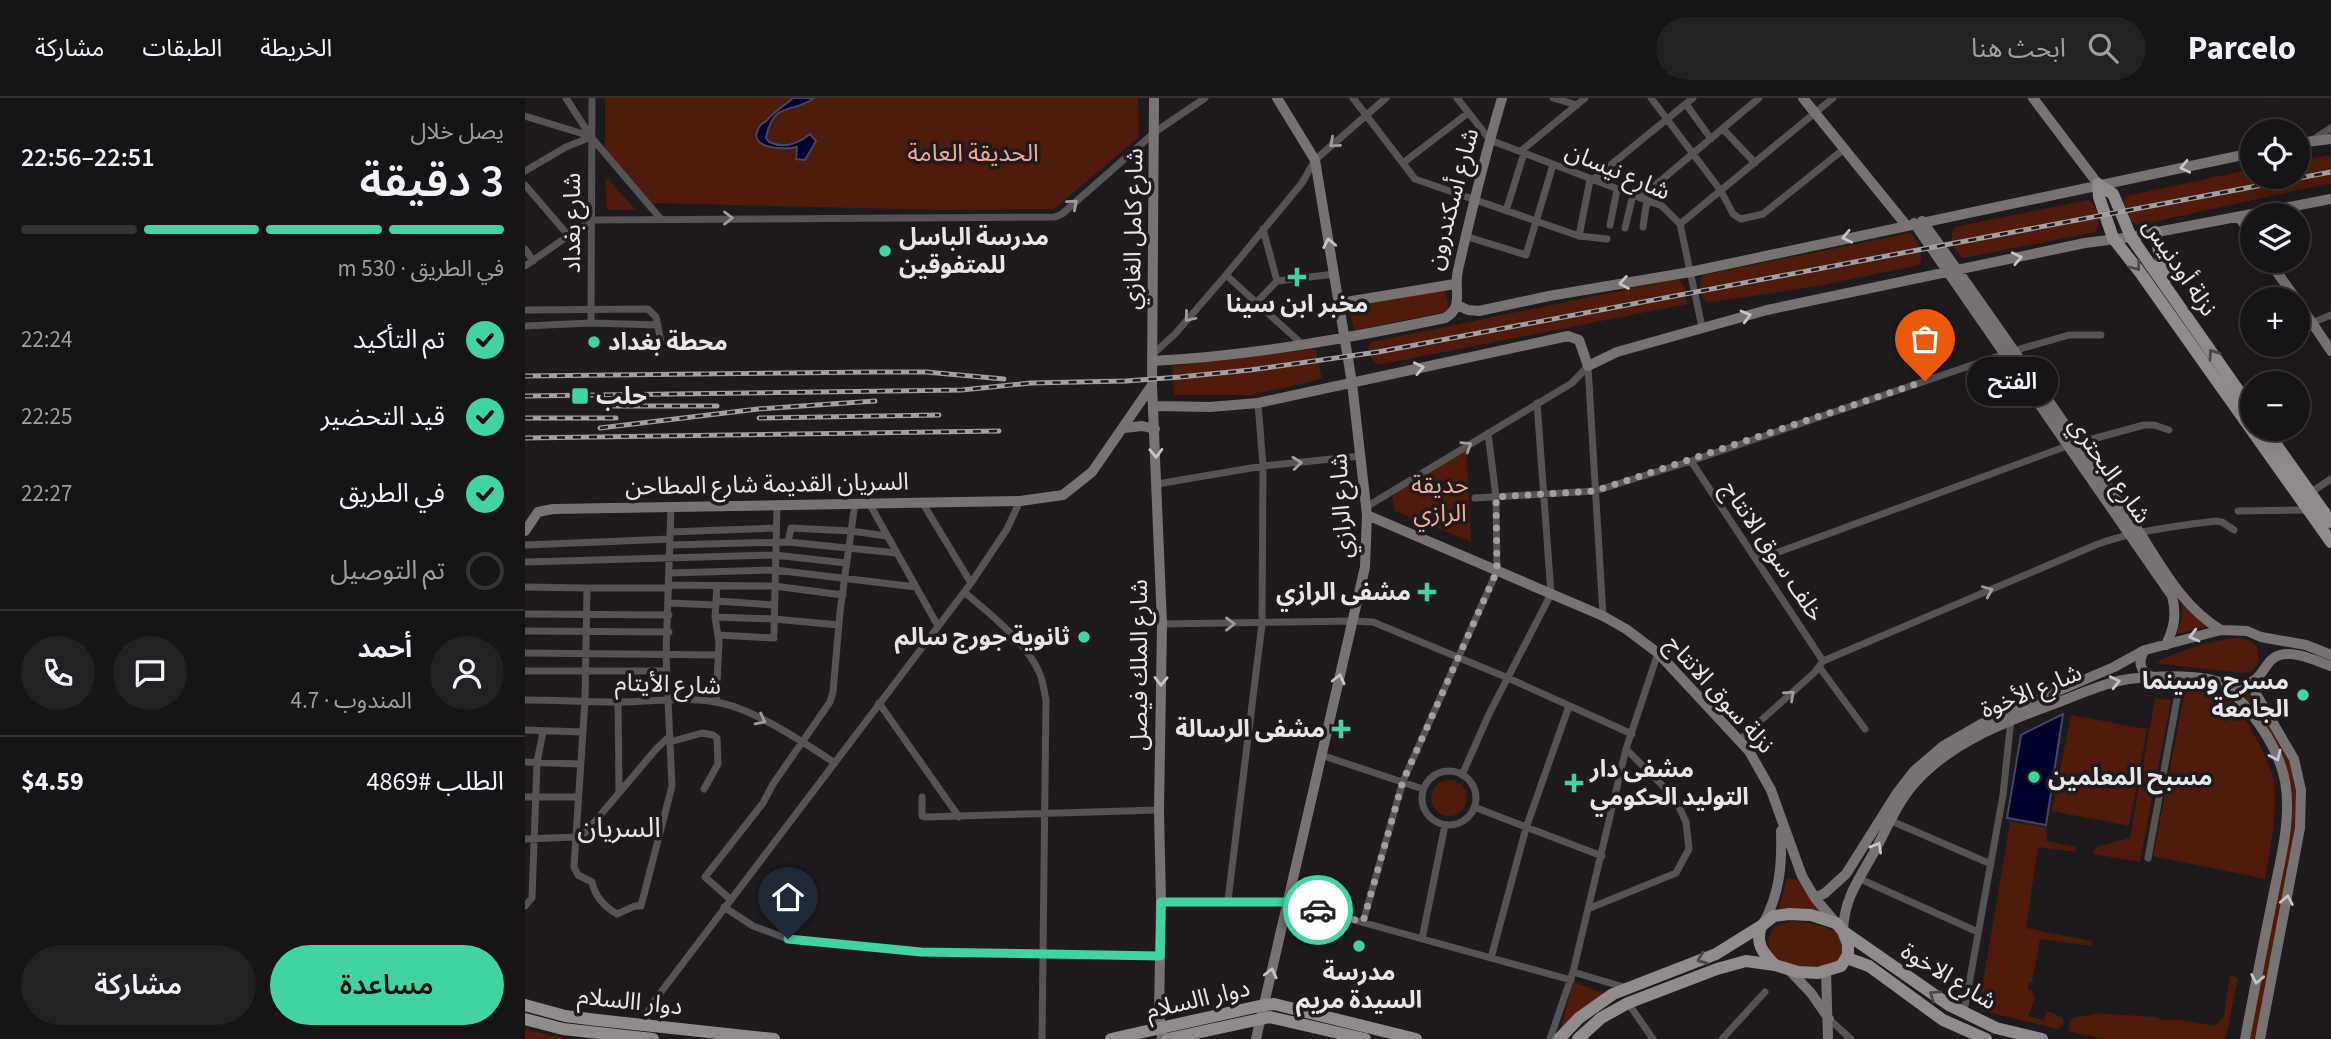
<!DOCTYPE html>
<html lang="ar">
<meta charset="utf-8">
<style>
:root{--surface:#161416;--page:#232123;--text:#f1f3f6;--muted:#9e9ea1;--line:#353335;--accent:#41d4a1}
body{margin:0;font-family:"Source Sans 3","Noto Sans Arabic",sans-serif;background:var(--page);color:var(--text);direction:rtl;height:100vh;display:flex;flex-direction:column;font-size:26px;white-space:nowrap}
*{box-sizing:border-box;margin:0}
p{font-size:23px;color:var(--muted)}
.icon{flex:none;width:38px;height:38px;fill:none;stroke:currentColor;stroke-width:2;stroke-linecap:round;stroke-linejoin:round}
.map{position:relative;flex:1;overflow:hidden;direction:ltr}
.side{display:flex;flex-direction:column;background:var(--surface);width:525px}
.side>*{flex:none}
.tools{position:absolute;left:1715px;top:21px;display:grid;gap:14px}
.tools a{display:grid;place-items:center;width:70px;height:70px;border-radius:50%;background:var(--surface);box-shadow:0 7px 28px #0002,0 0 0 2px var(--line);font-size:35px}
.pin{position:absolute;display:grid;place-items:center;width:60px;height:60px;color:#fff;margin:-72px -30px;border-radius:50% 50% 50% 0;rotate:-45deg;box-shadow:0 0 7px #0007}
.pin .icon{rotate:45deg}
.courier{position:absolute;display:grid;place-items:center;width:70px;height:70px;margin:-35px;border:5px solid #41d4a1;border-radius:50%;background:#fff;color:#222;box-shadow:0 2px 9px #0007}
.bubble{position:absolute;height:49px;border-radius:24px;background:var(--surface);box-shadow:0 7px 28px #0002,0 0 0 2px var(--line);font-size:23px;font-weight:600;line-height:49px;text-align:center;direction:rtl}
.overview em{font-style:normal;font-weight:600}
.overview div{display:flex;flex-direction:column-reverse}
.overview{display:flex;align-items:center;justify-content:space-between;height:119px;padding:0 21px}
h1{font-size:46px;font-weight:600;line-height:52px}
.bar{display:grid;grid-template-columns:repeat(4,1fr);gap:10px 7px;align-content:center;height:84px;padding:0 21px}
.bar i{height:9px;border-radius:5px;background:var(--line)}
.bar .active{background:var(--accent)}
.bar p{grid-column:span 4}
.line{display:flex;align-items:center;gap:18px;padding:0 21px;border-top:2px solid var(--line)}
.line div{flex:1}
.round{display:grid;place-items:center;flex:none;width:74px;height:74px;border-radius:37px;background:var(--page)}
ol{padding:0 21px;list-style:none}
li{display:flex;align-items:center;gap:21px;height:77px}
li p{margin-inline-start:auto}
li .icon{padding:7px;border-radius:50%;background:var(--accent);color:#111;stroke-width:4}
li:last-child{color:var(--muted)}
li i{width:38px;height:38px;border:4px solid var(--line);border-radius:50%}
.action{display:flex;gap:14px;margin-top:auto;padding:14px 21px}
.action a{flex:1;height:80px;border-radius:42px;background:var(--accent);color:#111;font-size:28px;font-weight:600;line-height:80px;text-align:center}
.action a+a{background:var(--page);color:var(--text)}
header{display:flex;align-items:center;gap:42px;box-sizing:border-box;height:98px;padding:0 35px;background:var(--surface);border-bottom:2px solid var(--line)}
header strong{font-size:33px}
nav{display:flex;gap:38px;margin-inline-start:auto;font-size:24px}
.search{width:490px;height:63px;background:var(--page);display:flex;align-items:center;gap:18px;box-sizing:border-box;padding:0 24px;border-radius:38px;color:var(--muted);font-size:26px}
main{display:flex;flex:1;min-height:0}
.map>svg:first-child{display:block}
</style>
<header>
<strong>Parcelo</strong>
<div class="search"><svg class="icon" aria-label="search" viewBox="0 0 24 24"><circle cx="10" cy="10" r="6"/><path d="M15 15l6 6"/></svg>ابحث هنا</div>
<nav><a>الخريطة</a><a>الطبقات</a><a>مشاركة</a></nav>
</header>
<main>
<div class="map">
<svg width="1806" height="941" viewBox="0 0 1806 941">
<rect width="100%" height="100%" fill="#1e1a1e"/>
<path fill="#501b0b" d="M80,0H613L614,39L529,111L419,112L127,105L80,53Z
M1806,57V85L1614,127L1606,123L1598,104L1602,98L1727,71V79H1773V63Z
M80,78L111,112H82Z
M1563,102C1575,112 1576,120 1571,134L1438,160C1428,152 1424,141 1429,129Z
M1386,135C1394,146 1399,153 1395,167L1298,187L1182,205C1175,197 1173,187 1178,177Z
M1154,181L1160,190L1162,206L853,267L845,259L843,250L846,244Z
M919,189L925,213L829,232L824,209Z
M791,251L797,281L726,297H649L647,268Z
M941,346L946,444L870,413L867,398Z
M1658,502L1683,529L1647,537L1656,524Z
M1714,540L1725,543L1732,549L1734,564L1726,574L1715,575L1629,565C1657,552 1684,542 1714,540Z
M1660,593C1676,593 1694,594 1707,604C1719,613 1748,670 1749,684C1752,717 1746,749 1740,781L1628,758Z
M1725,594C1737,614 1752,635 1762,656C1774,682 1771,712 1769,739L1731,941H1724L1765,721L1750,648L1718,596Z
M1630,600L1646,602L1615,764L1568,756L1570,749L1605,740Z
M1546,617L1622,631L1604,728L1527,713Z
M906 700a18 18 0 1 1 36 0a18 18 0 1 1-36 0Z
M1485,724L1521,729L1522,743L1551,749L1550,754L1513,749L1501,830L1567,843L1566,848L1515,841L1507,884L1503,886V891L1508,894L1510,901L1503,918L1519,922L1521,914H1527L1538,921V926L1533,931L1458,913L1454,907Z
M1262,780L1272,781L1295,813L1254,810Z
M1267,823C1282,824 1323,829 1318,852C1317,857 1312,863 1309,868C1285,870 1262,873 1245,853L1243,842L1249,828Z
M1705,877L1713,880L1701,939L1699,941H1578L1543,933L1545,921L1572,915L1629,919L1638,922H1656L1690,928L1699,918Z
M1048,884L1082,896L1035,934Z
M0,931L44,941H0Z"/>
<path fill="#00002c" stroke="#464565" stroke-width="2" d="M268,0H289C267,17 249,1 241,40L244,44C259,51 273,46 285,36L291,43L280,62L271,61L272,49C259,52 219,51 235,28C238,23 240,26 243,21C251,12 259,8 268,0Z
M1538,616L1521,727L1482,720L1496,637Z"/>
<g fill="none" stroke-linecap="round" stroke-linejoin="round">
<path stroke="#565354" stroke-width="7" d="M41,0L66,39L135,120
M828,0L890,81L1054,138L1082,141
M932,0L965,42L1137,108L1155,126L1177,229
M1028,0L1052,7
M1126,0L1196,93L1208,116L1216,121L1238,116L1319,51
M1161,6L1186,41
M0,18L65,38
M1198,31L1230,65
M1789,41L1806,30
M996,53L1060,0
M878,65L943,15
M0,73L41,49L66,39
M1066,83L1168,0
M0,87L43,137
M1115,100L1234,0
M981,113L999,55
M1155,126L1308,0
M1085,127L1092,92
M1118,129L1122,102
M1100,130L1108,97
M738,131L752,183
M940,138L1001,157L1028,67
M1054,138L1065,82
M0,151L8,163
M0,168L66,122L530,119L537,116L630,34L680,0
M701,177L777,246
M731,205L752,183L810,176
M0,212L123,211L131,219L136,244
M66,225L67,0
M1787,225L1806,217
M0,228L66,225L133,227
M628,256L650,236L701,177L777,85L790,62L861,0
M1063,268L1078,518
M1166,363L1298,563
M632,386L738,368L836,358
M1785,395L1806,381
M950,400L1070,393L1166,363L1488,253L1544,237H1576
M397,404L446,485
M344,405L413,528
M841,409L1047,285L1063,268
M1713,413L1783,412
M145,434L251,430
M263,444L266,430L326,433L362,438
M0,447L145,441
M145,447L263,444L372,455
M1232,462L1542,348L1619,327H1629L1644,332
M0,464L250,457L321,465
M145,475L250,472L391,489
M144,487L249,488L318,497
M0,489L62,490L60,602L49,769L53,777L67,784C70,799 80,809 92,816L110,808H116L147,688L141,557L146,409
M62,490H144
M439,494C464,515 501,544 514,574C518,582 519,593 521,602L517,941
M191,503L249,507
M144,505L191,507
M0,516L144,517
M190,519L249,521L314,527
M637,526L828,523L848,524L983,580L1107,636
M0,533L144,534
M249,535L252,407
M193,537L249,540
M0,555L193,557
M1295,570L1340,631
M0,573H142
M0,602C31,602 61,604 92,604C128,604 165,597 200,606C233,614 281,646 310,665
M93,604L94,694
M191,604L194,544L190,519L192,488
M354,605L434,719
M0,632L58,634
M1214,642L1289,575L1298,563L1573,446C1610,433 1651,428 1690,423L1697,424L1709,432
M145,644L177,635L188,637L192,640L193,666L179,691
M796,657L898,691
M0,664L55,666
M897 700a27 27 0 1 1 54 0a27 27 0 1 1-54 0Z
M937,677L964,616L1026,496L1012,305
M0,699H53
M397,699V718L401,719L634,712
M949,709L1077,758
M1364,722L1466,766
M0,741L51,739L61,734L132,650L145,638
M1623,760L1656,579
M1335,781L1453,834
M205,801L180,779L238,705L248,686L305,604L308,594L315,514L330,405
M703,802L737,526L738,368L733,305
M636,804H764L1046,882
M0,808L7,800L12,664L18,634
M199,809L228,828L263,841L396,854L635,858
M1065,810L1151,775L1164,751L1161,724L1150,700L1101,651
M838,824L878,683L972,473L971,399L963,335
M897,841L920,727
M966,860L1001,730L1044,608
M1048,874L1102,890
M1103,905L1128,941
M1439,914L1478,697L1486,621
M1304,921L1326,941
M121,926L122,915L130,902L446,485L482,431L495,403
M1025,941L1048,874L1101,651L1133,555
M1197,941L1240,894"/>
<path stroke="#787273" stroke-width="10" d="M629,0L627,287L637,526L634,712L636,804L634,914L637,941
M1278,0L1381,127
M1508,0L1573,86
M1773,45L1806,41
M1714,119L1727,138
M1397,123C1468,220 1534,319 1603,417C1631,457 1653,507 1696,532
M1389,125L1647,498C1652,517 1649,530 1641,547
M1744,163L1771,201
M1773,204L1806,253
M815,205L930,186
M932,207L943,212L954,213L1024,198L1165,174L1727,55
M627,263C726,258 824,240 920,220C940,209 928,191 933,172C946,115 960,57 977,0
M630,308L685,309L733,305L1043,238L1054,242L1063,268L1092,254L1242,212L1560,145L1606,139L1806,101
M599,330L617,328L630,331
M842,417L1078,518L1101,531L1133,555L1224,653L1246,692L1277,778L1290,800L1311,825
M0,433L13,414L28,411L495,403L538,397L567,374L627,287
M1620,552C1612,563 1615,575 1628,579
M1728,584L1731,596L1769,661L1776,692L1775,730L1735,941
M1698,586C1725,609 1753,647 1760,683C1767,722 1755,762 1748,799C1738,847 1729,894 1720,941
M1290,800L1300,795L1321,776L1372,695L1389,673L1418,648L1456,626L1589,569L1620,552L1696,532L1722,533L1736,539L1781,547L1806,557
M1238,826C1255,795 1257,768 1256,733
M1318,833C1319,801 1333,783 1348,756C1361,733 1371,707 1388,687C1425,644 1482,623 1534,604C1557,595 1579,585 1604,581C1630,578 1658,577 1683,581C1694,583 1703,588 1714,587C1740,586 1737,562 1755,557C1771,553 1791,563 1806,568
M1264,872L1286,895L1304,921
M1301,873L1303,941
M731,941L840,469L842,417L827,285L790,62L752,0"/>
<path stroke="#918b8c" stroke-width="12" d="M1573,86L1574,99L1588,140L1614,173L1806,444
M1573,86L1588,96L1606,139L1615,152L1727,312
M1630,134L1640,181
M1740,331L1806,424
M1319,834L1424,907L1471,930L1517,941
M1322,860L1344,868L1418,922L1461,941
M0,907L40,918L72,922L249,941
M0,921L38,931L128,941
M586,941L739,907L749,906L891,941
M643,941L745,919L840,941
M1034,941L1054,920L1088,896L1191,856L1236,828
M1053,941L1076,920L1103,905L1192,871L1221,863L1250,867L1273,874L1293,875L1316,868L1323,857V846L1318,833L1311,825L1286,817L1264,816L1249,818L1236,828C1230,846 1238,855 1250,867"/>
<g stroke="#a29ea2" stroke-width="5">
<path id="rail" d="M0,278L346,274H401L479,281
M0,298L437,292L506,285L601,283L655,279L725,272L853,254L1806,74
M83,308H192
M0,320H91
M234,320L414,317
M75,330L233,311L350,303
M0,340L474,333"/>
</g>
<use href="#rail" stroke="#1e1a1e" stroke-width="2.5" stroke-dasharray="8" stroke-linecap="butt"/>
</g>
<defs><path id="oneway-chevron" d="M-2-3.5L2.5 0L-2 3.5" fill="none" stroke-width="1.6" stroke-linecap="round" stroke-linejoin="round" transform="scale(1.75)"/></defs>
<g stroke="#a09c9e">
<use href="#oneway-chevron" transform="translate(809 45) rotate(139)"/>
<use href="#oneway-chevron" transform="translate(548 106) rotate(-41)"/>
<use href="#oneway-chevron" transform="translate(203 120)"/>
<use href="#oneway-chevron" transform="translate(664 219) rotate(130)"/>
<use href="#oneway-chevron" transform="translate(942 348) rotate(-32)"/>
<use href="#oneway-chevron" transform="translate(772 365) rotate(-6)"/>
<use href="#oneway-chevron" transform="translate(1463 493) rotate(-23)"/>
<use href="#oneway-chevron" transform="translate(705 526)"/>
<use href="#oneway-chevron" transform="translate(1265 597) rotate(-42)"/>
<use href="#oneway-chevron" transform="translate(236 622) rotate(27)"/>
</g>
<g stroke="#c7c3c6">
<use href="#oneway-chevron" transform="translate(1660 69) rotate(168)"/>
<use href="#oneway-chevron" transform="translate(1322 139) rotate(168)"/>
<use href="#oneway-chevron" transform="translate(804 145) rotate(-101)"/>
<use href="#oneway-chevron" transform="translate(1492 160) rotate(-12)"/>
<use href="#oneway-chevron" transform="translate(1099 185) rotate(170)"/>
<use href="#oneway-chevron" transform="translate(1221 218) rotate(-15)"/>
<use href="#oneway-chevron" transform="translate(894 270) rotate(-12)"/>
<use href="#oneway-chevron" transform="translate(631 355) rotate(88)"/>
<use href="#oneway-chevron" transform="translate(1669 538) rotate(165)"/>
<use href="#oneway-chevron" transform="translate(814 581) rotate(-77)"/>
<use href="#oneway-chevron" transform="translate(636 583) rotate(91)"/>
<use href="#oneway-chevron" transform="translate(1590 584) rotate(-13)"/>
<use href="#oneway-chevron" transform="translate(1751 658) rotate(65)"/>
<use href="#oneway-chevron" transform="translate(1352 749) rotate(-61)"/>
<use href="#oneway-chevron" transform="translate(1762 802) rotate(-79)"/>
<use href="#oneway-chevron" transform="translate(746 875) rotate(-77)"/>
<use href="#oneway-chevron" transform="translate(1732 881) rotate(101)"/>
</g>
<g stroke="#4c474a">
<use href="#oneway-chevron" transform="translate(1611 168) rotate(52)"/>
<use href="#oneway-chevron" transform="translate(1688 256) rotate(-125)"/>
<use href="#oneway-chevron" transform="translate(1177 861) rotate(159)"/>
<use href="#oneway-chevron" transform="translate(1409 897) rotate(-146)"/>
</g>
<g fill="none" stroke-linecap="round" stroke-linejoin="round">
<path stroke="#a29fa2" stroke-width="7" stroke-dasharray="0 12.6" d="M793,812L838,824L878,683L972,473L971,399L1070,393L1400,283"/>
<path stroke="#41d4a1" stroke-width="9" d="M263,841L396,854L635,858L636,804H764L793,812"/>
</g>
<g fill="#41d4a1" stroke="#1e1a1e" stroke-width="2.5">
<circle cx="360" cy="153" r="7"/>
<path d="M768.5 168.5h7v7h7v7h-7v7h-7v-7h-7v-7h7z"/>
<circle cx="69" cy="244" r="7"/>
<rect x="46" y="289" width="18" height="18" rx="3.5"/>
<path d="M898.5 483.5h7v7h7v7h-7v7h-7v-7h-7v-7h7z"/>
<circle cx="559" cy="539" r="7"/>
<circle cx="1778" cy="597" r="7"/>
<path d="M812.5 620.5h7v7h7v7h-7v7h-7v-7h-7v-7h7z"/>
<circle cx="1509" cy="679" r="7"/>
<path d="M1045.5 674.5h7v7h7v7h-7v7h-7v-7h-7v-7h7z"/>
<circle cx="834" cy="848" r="7"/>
</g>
<g text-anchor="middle" stroke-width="7" stroke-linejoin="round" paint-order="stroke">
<g font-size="24" fill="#f6aa93" stroke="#1e1a1e">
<text x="448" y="63">الحديقة العامة</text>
<text x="915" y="395">حديقة<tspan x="915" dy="28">الرازي</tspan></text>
</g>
<g font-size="24" fill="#e9e6e9" stroke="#1e1a1e">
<text transform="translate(1093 73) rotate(23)" y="8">شارع نيسان</text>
<text transform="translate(927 101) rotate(-75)" y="8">شارع أسكندرون</text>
<text transform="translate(47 125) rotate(-90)" y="8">شارع بغداد</text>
<text transform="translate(608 131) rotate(-89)" y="8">شارع كامل الغازي</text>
<text transform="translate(1655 169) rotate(56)" y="8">نزلة أودنيس</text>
<text transform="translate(1585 372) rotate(55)" y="8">شارع البحتري</text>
<text transform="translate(242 386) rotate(-1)" y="8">السريان القديمة شارع المطاحن</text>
<text transform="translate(816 408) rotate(-93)" y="8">شارع الرازي</text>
<text transform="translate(1248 453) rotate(56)" y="8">خلف سوق الانتاج</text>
<text transform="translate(614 567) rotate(-90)" y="8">شارع الملك فيصل</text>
<text transform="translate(143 586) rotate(2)" y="8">شارع الأيتام</text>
<text transform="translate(1506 593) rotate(-22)" y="8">شارع الأخوة</text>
<text transform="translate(1195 596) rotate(48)" y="8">نزلة سوق الانتاج</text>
<text transform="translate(1424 878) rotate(31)" y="8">شارع الاخوة</text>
<text transform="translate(673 901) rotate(-13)" y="8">دوار االسلام</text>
<text transform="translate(105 903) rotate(6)" y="8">دوار االسلام</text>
</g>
<g font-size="24" font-weight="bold" fill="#e9e6e9" stroke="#1e1a1e" text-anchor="start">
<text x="374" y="147">مدرسة الباسل<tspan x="374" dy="28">للمتفوقين</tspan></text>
<text x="772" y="214" text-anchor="middle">مخبر ابن سينا</text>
<text x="83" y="252">محطة بغداد</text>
<text x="71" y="306">حلب</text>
<text x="886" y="502" text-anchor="end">مشفى الرازي</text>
<text x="545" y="547" text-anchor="end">ثانوية جورج سالم</text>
<text x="1764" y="591" text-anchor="end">مسرح وسينما<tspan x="1764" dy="28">الجامعة</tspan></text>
<text x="800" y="639" text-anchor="end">مشفى الرسالة</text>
<text x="1065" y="679">مشفى دار<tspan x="1065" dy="28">التوليد الحكومي</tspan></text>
<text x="1523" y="687">مسبح المعلمين</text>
<text x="834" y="882" text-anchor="middle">مدرسة<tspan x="834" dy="28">السيدة مريم</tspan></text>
</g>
<g font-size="28" fill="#e9e6e9" stroke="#1e1a1e">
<text x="94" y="739">السريان</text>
</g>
</g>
</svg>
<div class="tools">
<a><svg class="icon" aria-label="locate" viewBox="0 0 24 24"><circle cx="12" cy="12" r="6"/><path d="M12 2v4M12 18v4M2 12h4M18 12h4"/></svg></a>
<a><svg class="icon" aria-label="layers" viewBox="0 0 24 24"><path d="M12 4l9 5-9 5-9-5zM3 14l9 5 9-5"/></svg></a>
<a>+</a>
<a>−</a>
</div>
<div class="pin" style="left:1400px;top:283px;background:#ea580c"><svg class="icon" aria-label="bag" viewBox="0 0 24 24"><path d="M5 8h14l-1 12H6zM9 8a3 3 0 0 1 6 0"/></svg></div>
<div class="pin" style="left:263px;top:841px;background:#1f2937"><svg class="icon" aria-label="home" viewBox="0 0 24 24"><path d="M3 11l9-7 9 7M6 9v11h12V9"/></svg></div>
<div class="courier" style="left:793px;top:812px"><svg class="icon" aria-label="car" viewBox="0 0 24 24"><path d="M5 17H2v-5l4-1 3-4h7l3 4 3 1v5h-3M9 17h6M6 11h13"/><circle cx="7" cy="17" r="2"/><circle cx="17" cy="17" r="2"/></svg></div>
<div class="bubble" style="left:1442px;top:259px;width:91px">الفتح</div>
</div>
<section class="side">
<div class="overview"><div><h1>3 دقيقة</h1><p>يصل خلال</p></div><em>22:51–22:56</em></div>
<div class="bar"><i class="active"></i><i class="active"></i><i class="active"></i><i></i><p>في الطريق · 530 m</p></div>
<ol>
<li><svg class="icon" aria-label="check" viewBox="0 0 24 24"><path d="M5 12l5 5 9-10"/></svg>تم التأكيد<p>22:24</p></li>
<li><svg class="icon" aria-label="check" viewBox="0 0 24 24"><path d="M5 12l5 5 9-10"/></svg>قيد التحضير<p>22:25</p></li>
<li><svg class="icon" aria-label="check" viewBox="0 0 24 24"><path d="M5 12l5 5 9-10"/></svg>في الطريق<p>22:27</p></li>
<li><i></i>تم التوصيل</li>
</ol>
<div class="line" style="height:126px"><a class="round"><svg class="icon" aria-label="person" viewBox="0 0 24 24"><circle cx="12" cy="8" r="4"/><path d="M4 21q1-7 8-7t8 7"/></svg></a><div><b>أحمد</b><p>المندوب · 4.7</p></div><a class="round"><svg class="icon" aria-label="chat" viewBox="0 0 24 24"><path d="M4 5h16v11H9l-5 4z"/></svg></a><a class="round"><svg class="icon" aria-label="phone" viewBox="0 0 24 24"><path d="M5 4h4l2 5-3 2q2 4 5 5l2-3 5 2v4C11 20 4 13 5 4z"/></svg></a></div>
<div class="line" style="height:91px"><div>الطلب #4869</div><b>$4.59</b></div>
<div class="action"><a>مساعدة</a><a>مشاركة</a></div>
</section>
</main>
